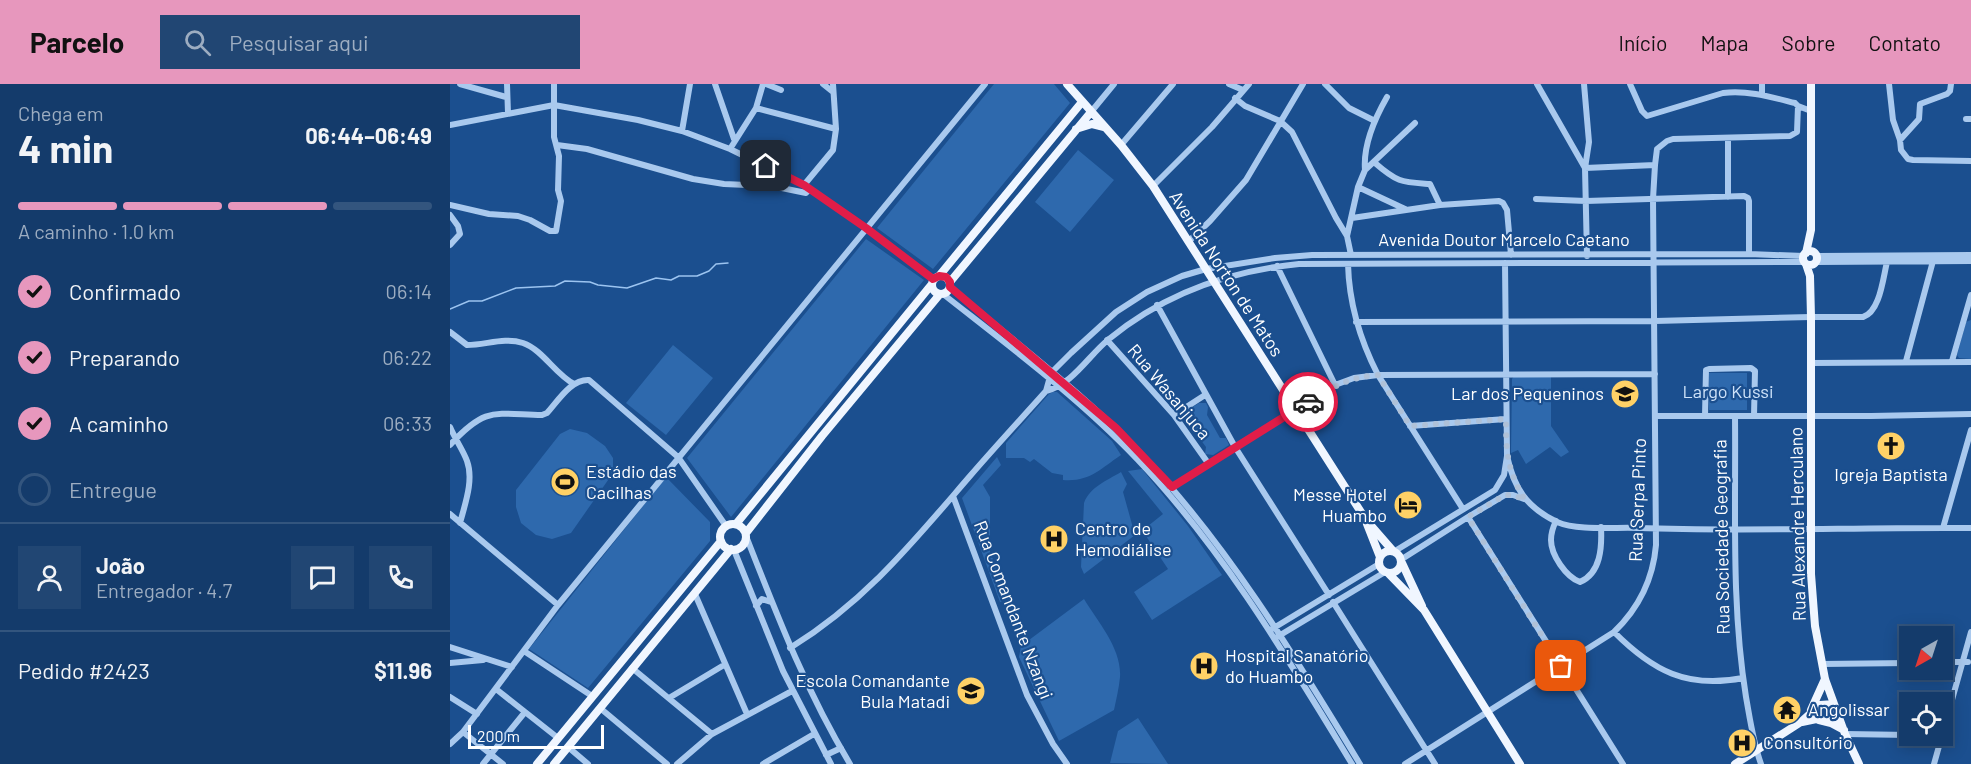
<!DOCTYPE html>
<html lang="pt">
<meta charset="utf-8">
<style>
:root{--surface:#143b6b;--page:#214673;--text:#f1f3f6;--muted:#9dadc1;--line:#33557e;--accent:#e797bd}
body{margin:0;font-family:Barlow,sans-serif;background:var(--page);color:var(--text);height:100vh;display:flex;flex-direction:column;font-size:22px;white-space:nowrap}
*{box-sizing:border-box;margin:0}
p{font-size:20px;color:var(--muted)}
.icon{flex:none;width:33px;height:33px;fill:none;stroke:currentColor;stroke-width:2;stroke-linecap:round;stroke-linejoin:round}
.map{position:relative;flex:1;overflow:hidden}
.side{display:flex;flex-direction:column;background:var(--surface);width:450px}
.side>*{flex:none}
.needle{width:39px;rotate:219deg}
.tools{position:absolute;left:1449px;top:542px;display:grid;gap:12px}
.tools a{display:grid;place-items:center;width:54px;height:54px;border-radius:0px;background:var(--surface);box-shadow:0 3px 15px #0003,0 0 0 2px var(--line);font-size:30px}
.scale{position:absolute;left:18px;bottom:15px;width:136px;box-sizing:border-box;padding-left:6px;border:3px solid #fff;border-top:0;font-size:16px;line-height:21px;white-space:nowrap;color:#fff;-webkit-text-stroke:4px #1b4f8f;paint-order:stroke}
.pin{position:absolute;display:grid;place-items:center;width:51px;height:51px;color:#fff;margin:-26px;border-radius:12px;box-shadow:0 3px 9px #0006}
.courier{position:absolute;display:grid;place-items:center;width:60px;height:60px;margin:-30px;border:4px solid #e11d48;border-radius:50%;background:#fff;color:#222;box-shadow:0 2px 8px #0007}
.summary em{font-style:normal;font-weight:700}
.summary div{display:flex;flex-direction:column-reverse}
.summary{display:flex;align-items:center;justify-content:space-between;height:102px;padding:0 18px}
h1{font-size:39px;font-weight:700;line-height:45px}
.bar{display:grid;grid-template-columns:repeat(4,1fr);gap:9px 6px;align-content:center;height:72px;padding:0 18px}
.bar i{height:8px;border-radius:4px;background:var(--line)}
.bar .current{background:var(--accent)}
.bar p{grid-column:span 4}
.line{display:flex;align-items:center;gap:15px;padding:0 18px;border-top:2px solid var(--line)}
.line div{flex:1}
.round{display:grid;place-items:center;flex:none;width:63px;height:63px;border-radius:0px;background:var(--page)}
ol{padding:0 18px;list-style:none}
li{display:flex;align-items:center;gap:18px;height:66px}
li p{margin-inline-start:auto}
li .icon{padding:6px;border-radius:50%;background:var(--accent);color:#111;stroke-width:4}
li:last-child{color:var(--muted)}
li i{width:33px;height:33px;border:3px solid var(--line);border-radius:50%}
header{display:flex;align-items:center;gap:36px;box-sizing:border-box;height:84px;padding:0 30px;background:var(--accent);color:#111}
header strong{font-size:28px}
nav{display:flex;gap:33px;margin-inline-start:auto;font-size:21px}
.search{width:420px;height:54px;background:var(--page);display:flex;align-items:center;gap:15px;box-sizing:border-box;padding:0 21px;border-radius:0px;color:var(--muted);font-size:22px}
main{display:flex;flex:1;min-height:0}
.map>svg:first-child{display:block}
</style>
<header>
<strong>Parcelo</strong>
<div class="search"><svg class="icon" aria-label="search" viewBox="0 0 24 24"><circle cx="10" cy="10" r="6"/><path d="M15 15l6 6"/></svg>Pesquisar aqui</div>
<nav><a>Início</a><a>Mapa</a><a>Sobre</a><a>Contato</a></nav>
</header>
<main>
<section class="side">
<div class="summary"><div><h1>4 min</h1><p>Chega em</p></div><em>06:44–06:49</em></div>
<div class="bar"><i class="current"></i><i class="current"></i><i class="current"></i><i></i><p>A caminho · 1.0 km</p></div>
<ol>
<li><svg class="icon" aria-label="check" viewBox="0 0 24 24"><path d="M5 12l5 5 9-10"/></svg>Confirmado<p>06:14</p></li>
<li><svg class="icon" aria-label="check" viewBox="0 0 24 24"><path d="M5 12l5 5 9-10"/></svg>Preparando<p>06:22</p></li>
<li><svg class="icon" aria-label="check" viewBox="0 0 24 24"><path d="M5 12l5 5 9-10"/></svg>A caminho<p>06:33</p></li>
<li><i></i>Entregue</li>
</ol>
<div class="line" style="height:108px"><a class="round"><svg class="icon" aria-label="person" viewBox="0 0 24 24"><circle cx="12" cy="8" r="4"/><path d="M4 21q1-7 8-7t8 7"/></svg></a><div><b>João</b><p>Entregador · 4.7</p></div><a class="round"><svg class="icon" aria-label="chat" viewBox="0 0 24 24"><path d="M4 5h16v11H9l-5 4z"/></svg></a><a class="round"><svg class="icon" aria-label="phone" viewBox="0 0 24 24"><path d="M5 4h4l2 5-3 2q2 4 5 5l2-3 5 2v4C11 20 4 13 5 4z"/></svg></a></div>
<div class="line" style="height:78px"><div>Pedido #2423</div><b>$11.96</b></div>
</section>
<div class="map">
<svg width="1521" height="680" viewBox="0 0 1521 680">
<rect width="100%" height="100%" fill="#1b4f8f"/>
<path fill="#2e69ad" d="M544,0H604L620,19L483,185L427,144Z
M628,66L664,96L620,148L585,118Z
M416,155L474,196L281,433L237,374Z
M1521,236V275L1509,274L1507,271L1516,238Z
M223,261L263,294L216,351L176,319Z
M1259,289H1297V326H1259Z
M1064,292H1101V342L1119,368L1111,373L1100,363L1076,380L1068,366L1061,369L1062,295Z
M603,308H607L662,357L671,371C650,385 640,398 613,396V391L602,389L584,375L580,378L574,374H556V359L599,310Z
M749,319H756L758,323L757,331L770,354H776L779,361L763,371L755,370L756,363L738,339L730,333L731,330Z
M120,345L137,349L155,362L163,374V389L121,449L102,455L86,451L71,439L66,423V406L110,350Z
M547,373L551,381L533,401L540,413V468L559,515L550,518L512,414Z
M692,385L738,442L772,491L702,536L684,508L718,485L696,452L702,447L698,442L713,430L678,387Z
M671,388L677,400L673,408L685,451L634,490L631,483L634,419C640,403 656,397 671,388Z
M216,393L260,438V457L138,604L79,565Z
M634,515C648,538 672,565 670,593C669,604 666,616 664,626L609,657L569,573L571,562Z
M688,634L718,680L660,679L668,647Z"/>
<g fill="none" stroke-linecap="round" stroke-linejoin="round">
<path stroke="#9cc4f0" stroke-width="1.5" d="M0,225L19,217H32L66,204L105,202L115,197L140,198L148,201L177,204L206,194L221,196L229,192H247L259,187L266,180L278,179"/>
<path stroke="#a9c9ee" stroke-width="6" d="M10,0L56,13
M57,0L58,29
M265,0L284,55
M316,0L331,6
M373,0L383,8
M779,0L793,6
M875,0L899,24L925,37
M1087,0L1135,84L1205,81
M1134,0L1139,58L1135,84L1137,172
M1180,0L1192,27L1197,32L1273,9C1298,6 1321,13 1345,19L1348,22
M1439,0L1443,36L1450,56L1451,66L1458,75L1463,76L1521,77
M1312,11V0
M785,14L795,22L830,37L842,48L886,134L897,152L901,171
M306,24L386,45
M641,28L664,0
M1516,35H1521
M0,41L104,21L188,36L232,47L280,65L354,101L416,144L483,195
M232,47L240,0
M1278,55V113
M1450,56L1469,35L1470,20L1497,10L1500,7L1501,0
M107,61L137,65L243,95L274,100L322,102L356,109L360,105
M671,61L723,0
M280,65L306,24L313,0
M925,79C948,99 952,98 980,100L990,121
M915,86C913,62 925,34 937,13
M354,101L383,66L386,45L383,0
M703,102L762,43L799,0
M908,103L955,125
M1086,115L1136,117L1294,112L1298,114L1299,117V170
M0,121L39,130L68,132L80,136L100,147H106L111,117L108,106L109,72L104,53V0
M0,131L8,142L10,150L0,161
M902,134L990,121L1049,117L1053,119L1057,126L1061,171
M897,152L908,103L915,86L965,39
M739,157L760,137L796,96L853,0
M1367,172L1521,171
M1366,178L1521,177
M898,180C899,219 910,256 928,291L1013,425
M827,182L885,301
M500,203C563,257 636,311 692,371C779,463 845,573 910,680
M493,210C559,262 629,314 687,375C773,465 838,575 902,680
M707,221L785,363L879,511
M906,238L1205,237L1361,233H1413C1430,228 1433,194 1437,178
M0,248L17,261C36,261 54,253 73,259C93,266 105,290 124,300
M657,256L724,331L758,379
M1456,277L1483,177
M1502,277L1521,211
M1361,279L1521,278
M596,307C623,300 638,272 659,255C715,209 778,187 849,180L1355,178
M724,331L755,311
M1205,332H1421L1521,330
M1255,332L1256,286L1259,285L1301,284L1305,287L1304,332
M1285,332C1286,426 1281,520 1296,613C1300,635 1303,658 1311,680
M960,342L1056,335
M0,343C5,355 13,366 17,377C24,396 15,420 10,439
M0,361C36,322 44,330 92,331L97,329C108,317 121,295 139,296L228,373L276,442
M1057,372C1064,404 1076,423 1107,438C1128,447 1165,443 1188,444C1299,448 1410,443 1521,444
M721,404L885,301L904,294L928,291L1205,290
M503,412L577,611L603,660L617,680
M0,430L108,521
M1018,433L1173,680
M1106,437C1103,443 1101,449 1101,456C1101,471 1116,493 1130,498C1151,489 1152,463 1151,443
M1493,444L1521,346
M296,452C327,531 356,607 400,680
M284,466L333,587L381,680
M945,467L1045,406L1054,391L1057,372L1055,179
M952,475L1018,433L1055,411H1063L1074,415
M245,510L297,630
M883,518L985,680
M306,522L312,515L321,518
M822,545L929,480
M1164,548C1203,587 1237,605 1293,594
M827,553L935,488
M0,563L62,583
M340,564C416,517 463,458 520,392C545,363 571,335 596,307L601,289L621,269L666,228L697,208L732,192L756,185L825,174L862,171L1299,170L1354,172
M74,567L142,612
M1492,578H1518
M0,579L33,576
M1372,580L1460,579
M182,584L262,650
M46,605L108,654
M0,613L27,630
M219,614L274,581
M150,624L217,680
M1395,650L1460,651
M1470,651H1493
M0,660L13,648
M118,663L138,680
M376,671L391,664
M33,680L75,628
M53,680L13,648L108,521L535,0
M227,680L262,650L342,607
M313,680L364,650
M955,680L1164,548C1189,524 1203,496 1206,461L1203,115L1205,81L1207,65L1217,57L1223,55L1340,52L1347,48L1348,22L1361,27
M1484,680L1521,548"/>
<path stroke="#f0f6ff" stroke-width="8" d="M617,0L671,61L703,102L916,436L943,467
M626,45L642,40L654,43
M1353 174a7 7 0 1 1 14 0a7 7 0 1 1-14 0Z
M1356,169L1361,146V0
M1356,180L1360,192L1361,233V490L1365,542L1375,595L1395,650L1409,680
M482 201a9 9 0 1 1 18 0a9 9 0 1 1-18 0Z
M489,192L632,18
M500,198L641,28
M286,440L482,200
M917,440L930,473
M270 453a13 13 0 1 1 26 0a13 13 0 1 1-26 0Z
M296,449L372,352L490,210
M929 478a11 11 0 1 1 22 0a11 11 0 1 1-22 0Z
M952,479L972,522
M938,489L974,526L1070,680
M1361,626L1375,595
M1369,636L1381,639L1394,646
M1352,638L1376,633L1386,625
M87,680L271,457
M104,680L281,465
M1285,680L1351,638L1370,621L1384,620"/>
</g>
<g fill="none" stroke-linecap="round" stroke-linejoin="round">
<path stroke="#afc1d8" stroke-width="6" stroke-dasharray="0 10.8" d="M858,318C881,303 901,293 928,291L960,342L1056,335C1056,367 1057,387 1075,416L1063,411H1055L1018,433L1111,582"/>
<path stroke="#e11d48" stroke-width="8" d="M316,82L354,101L416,144L483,195L489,192L496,193L500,198V203L666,344L722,403L858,318"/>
</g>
<defs>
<g id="school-disc" transform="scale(1.5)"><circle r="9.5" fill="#ffd166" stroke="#1b4f8f"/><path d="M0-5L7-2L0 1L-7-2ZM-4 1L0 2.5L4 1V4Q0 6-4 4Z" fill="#111"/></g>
<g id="church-disc" transform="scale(1.5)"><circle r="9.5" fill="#ffd166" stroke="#1b4f8f"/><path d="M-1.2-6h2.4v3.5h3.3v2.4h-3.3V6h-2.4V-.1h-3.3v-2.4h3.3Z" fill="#111"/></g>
<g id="stadium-disc" transform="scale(1.5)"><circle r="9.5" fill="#ffd166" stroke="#1b4f8f"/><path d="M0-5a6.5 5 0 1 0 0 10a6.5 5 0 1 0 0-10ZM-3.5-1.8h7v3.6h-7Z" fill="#111"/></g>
<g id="hotel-disc" transform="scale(1.5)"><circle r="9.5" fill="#ffd166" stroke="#1b4f8f"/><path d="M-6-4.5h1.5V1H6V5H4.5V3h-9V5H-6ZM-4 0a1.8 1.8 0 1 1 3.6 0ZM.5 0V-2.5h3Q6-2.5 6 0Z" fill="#111"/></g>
<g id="hospital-disc" transform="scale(1.5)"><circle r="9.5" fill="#ffd166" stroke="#1b4f8f"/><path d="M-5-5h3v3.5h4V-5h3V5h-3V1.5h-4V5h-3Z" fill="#111"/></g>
<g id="temple-disc" transform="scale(1.5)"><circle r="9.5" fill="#ffd166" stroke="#1b4f8f"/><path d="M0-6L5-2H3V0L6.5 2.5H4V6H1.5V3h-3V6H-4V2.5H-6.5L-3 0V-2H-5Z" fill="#111"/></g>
</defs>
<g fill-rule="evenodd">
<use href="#school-disc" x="1175" y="310"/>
<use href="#church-disc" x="1441" y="362"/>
<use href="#stadium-disc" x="115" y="398"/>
<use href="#hotel-disc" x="958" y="421"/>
<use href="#hospital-disc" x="604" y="455"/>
<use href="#hospital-disc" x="754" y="582"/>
<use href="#school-disc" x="521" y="607"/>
<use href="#temple-disc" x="1337" y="626"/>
<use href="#hospital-disc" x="1292" y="659"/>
</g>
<g text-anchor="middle" stroke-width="4.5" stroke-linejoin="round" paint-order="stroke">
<g font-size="18" fill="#fff" stroke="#1b4f8f">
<text x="1054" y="162">Avenida Doutor Marcelo Caetano</text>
<text transform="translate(776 190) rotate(57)" y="6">Avenida Norton de Matos</text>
<text transform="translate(719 308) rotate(50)" y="6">Rua Wasanjuca</text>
<text transform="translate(1188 416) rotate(-88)" y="6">Rua Serpa Pinto</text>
<text transform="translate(1348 440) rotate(-91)" y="6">Rua Alexandre Herculano</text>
<text transform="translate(1272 453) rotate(-91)" y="6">Rua Sociedade Geografia</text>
<text transform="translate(563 526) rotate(69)" y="6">Rua Comandante Nzangi</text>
</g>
<g font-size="18" fill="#cfe3fa" stroke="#1b4f8f">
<text x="1278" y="314">Largo Kussi</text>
</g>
<g font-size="18" fill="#fff" stroke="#1b4f8f" text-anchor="start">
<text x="1154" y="316" text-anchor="end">Lar dos Pequeninos</text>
<text x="136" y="394">Estádio das<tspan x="136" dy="21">Cacilhas</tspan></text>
<text x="1441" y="397" text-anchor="middle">Igreja Baptista</text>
<text x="937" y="417" text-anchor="end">Messe Hotel<tspan x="937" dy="21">Huambo</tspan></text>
<text x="625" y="451">Centro de<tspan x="625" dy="21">Hemodiálise</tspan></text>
<text x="775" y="578">Hospital Sanatório<tspan x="775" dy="21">do Huambo</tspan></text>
<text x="500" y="603" text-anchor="end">Escola Comandante<tspan x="500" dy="21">Bula Matadi</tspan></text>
<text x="1358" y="632">Angolissar</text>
<text x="1313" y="665">Consultório</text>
</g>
</g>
</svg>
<div class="tools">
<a><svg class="needle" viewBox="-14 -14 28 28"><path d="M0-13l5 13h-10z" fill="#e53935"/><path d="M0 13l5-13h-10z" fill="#9dadc1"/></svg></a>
<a><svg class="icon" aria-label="locate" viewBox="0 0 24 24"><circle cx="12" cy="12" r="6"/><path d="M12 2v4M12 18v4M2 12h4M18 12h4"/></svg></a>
</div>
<div class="scale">200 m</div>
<div class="pin" style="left:1111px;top:582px;background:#ea580c"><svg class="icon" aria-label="bag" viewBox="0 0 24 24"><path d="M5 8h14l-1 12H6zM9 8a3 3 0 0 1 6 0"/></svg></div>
<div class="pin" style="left:316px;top:82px;background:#1f2937"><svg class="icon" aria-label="home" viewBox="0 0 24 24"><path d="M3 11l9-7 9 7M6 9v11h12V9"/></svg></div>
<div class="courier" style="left:858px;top:318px"><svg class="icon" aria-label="car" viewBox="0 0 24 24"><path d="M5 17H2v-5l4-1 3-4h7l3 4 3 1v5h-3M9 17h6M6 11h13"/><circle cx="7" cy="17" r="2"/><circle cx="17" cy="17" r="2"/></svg></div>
</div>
</main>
